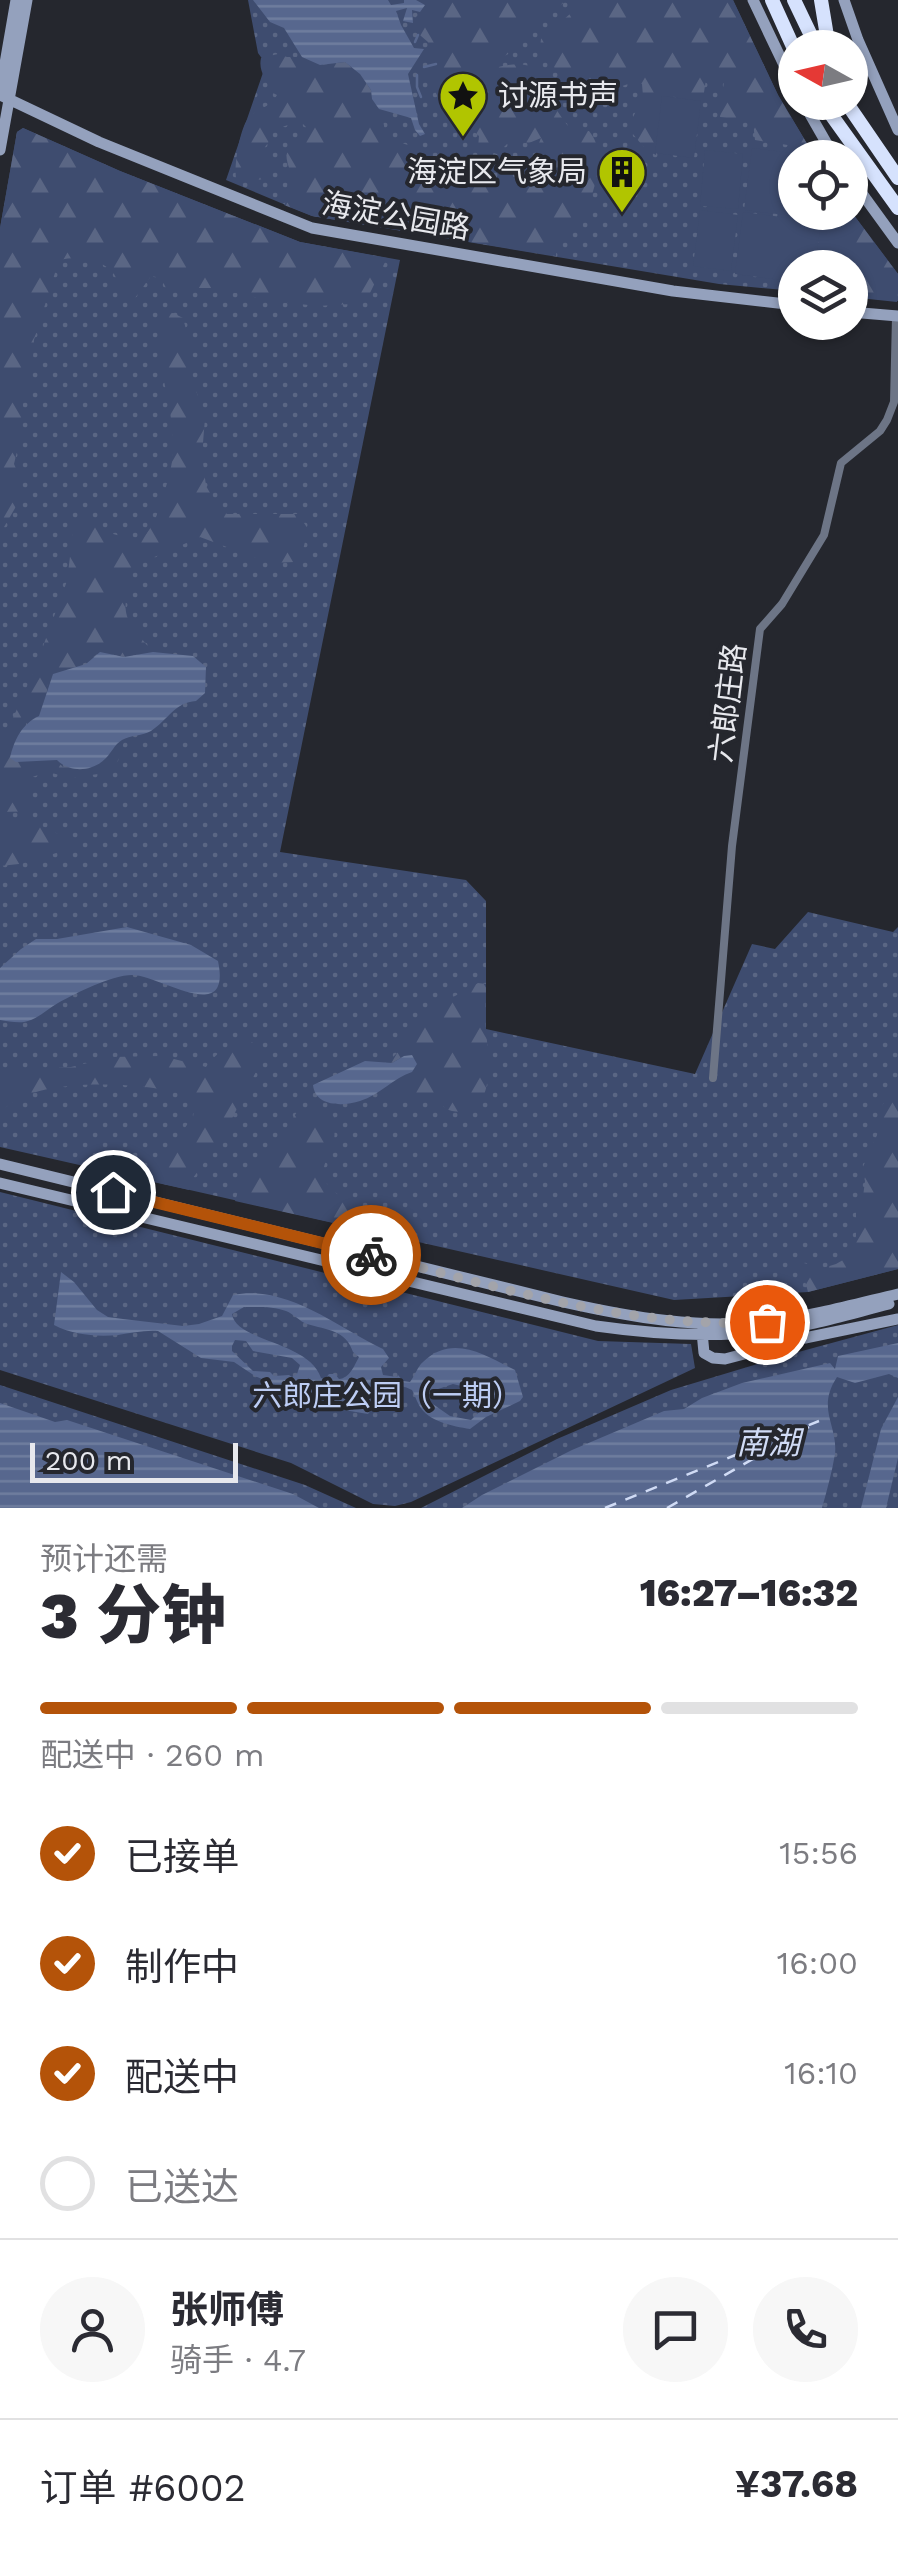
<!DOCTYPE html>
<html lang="zh">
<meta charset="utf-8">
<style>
:root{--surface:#fff;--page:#f7f7f7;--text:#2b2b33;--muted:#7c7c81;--line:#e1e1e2;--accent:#b45309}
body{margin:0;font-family:"Work Sans","Noto Sans SC",sans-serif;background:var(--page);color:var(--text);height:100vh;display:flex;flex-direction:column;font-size:38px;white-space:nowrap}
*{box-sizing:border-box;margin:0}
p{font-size:32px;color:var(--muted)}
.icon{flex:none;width:55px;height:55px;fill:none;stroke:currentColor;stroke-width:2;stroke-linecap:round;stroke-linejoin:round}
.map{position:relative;height:1508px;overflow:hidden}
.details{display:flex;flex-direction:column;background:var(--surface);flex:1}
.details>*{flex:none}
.needle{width:65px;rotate:278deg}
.fabs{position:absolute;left:778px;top:30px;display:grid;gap:20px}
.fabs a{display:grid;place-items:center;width:90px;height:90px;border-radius:50%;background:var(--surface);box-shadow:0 2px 8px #0004;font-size:50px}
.scale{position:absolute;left:30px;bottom:25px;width:208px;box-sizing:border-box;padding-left:10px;border:5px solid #e7e8ed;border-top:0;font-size:28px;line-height:35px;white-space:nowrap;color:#e7e8ed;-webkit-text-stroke:8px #25272e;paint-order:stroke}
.pin{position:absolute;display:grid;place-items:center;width:85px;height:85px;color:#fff;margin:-42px;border:5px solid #fff;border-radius:50%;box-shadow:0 2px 10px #0007}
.courier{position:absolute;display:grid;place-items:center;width:100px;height:100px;margin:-50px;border:8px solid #b45309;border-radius:50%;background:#fff;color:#222;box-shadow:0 2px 12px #0007}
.head em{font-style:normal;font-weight:800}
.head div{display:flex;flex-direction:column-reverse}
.head{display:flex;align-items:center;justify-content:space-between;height:170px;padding:0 40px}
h1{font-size:65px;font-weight:800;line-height:75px}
.bar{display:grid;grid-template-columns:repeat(4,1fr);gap:15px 10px;align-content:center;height:120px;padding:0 40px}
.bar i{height:12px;border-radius:8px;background:var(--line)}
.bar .selected{background:var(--accent)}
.bar p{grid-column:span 4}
.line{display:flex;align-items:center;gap:25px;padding:0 40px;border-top:2px solid var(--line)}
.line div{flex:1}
.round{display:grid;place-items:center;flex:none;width:105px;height:105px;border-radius:52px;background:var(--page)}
ol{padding:0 40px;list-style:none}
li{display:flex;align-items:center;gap:30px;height:110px}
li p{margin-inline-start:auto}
li .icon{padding:10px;border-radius:50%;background:var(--accent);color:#fff;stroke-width:4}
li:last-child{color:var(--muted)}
li i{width:55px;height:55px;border:5px solid var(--line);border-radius:50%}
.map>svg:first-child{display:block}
</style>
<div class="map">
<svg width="898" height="1508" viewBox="0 0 898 1508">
<defs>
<pattern id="green-dots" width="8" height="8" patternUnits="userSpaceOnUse" patternTransform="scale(2.5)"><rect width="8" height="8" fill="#3e4c6f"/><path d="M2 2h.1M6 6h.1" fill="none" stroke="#5a6684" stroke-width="1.8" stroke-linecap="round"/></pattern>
<pattern id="forest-firs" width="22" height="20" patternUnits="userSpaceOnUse" patternTransform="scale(2.5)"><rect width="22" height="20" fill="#3e4c6f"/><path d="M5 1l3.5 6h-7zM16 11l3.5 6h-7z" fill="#5a6684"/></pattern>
<pattern id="water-rules" width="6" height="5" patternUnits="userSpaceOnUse" patternTransform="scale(2.5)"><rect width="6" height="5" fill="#57678e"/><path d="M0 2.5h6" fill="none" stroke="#6f7d9e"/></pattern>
</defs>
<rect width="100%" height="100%" fill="#25272e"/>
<path fill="url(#green-dots)" d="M248,0H733L778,95L815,157L795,158V212H850V210L898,274V301L850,297V268H795V291L719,284L312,216L226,180L266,64L258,53Z
M23,128L120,171L300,242L400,260L280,852L466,880L486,901V1029L695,1074L752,944L775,949L808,912L893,932L898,927V1269L808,1292L674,1300L0,1147V228L17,132Z
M0,1192L598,1341L691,1344L695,1368L411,1502L395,1506L373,1504L291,1463L0,1370Z
M898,1325V1508H421L557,1439L671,1390L791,1354Z
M0,1385L305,1485L356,1508H0Z"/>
<path fill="url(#forest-firs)" d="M417,0H567L518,39L510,53L494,62L498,67C520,62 537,62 547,85C551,93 552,102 556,109C560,116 566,122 570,130L589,131C611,157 589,199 582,227L557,239L556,256L312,216L284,205L289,197L287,187L291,173C282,151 286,145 306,135L307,128L300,121L270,131L271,139L262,151L271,169L264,179L242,182L236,178C234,165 240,124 251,115C261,107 271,107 277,95L271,92C267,79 258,72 261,58L278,54L287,57H302L320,65L345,62L360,74L371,90L372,99L382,115L385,131L392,140L408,145L421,156L428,158L467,156L478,159L497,181L532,184L542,182C550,166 547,158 539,143L541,138L529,143L509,142L497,154L478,148L479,136C471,128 459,127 452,119C432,101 430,66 428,42L414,30L416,17L422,12Z
M579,0H733L778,95L815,157H801L802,154L794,146L755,140L753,122L720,117L724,81L706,79L703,99L662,96L656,155L646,150L628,128L643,96L642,84L631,83L608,91L570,89L540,48L541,39L570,14Z
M23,128L120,171L300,242L387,258L370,293L351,304L318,306L271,301L215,288H166L161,278L151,276L135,298H121C119,291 118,280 114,274C100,257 78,256 59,260L34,340L32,375L23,401L20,439L14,464L21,480L18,503L0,534V228L17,132Z
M795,207V212H850V210L898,274L897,302L850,297V268L815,267L821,222L794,216Z
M173,313L183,318L188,337L192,378L205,418L202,455L206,486L217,505L227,514H298L308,529L303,550L294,562L269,563L200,537L134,566C121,616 120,613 153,652L124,657L100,652C84,665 66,672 48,683L46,697L39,716L27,721L16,762C32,759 52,755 63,767L106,759L115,745L125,738L118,761L98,774L71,778L48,772L32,777L29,798L41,811L0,812V747L34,671L67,581L74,524L78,516C91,517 97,526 108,532C120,537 130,538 143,538C156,522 157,515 163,496C169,478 174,461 173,441C172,397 153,361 161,315Z
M0,818C22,819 62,828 73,848L19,864L0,866Z
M478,983L486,984C486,999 485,1016 486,1032C489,1058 497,1119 452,1111C443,1109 439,1101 431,1099C423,1097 415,1102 408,1102C401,1101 392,1099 385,1097L381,1090L400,1076L412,1072L416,1064L404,1056L392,1063L388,1062L399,1051L405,1037L433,1005L455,996Z
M246,1039L259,1046L260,1064L223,1136L193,1178L189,1190L140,1179L152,1171L193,1117L195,1102C189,1098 181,1093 174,1092C136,1082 19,1076 0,1116V1071L71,1067L112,1057L162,1056L206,1067C217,1052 229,1044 246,1039Z
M898,1082V1269L808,1292L800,1262L823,1268L836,1264L850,1256L856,1236V1212L863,1197L865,1181L862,1169L882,1124L881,1108L887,1096Z
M321,1106L335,1118C334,1126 335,1134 334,1142C331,1154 319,1167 325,1180C337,1204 357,1190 360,1229L235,1201L240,1186L250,1171L265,1160L299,1109Z"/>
<path fill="#3e4c6f" d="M662,96L701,101L694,158L655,153Z
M752,148L802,154L801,157L795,158L794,216L744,210Z
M705,150L743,154L738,209L700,206Z
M700,210L738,215L731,271L693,266Z
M743,212L821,222L815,267L795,268V282L735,274Z"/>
<path fill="url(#water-rules)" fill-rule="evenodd" d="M253,0H388L391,5L404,3V0H416L425,5L420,12L412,10L413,23L403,21L407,8L396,11L401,25L414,48L424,49L408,74L419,124L425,134L420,136L415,130L411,118L379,109L372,99L371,90L360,74L345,62L320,65L302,57L284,28L270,22Z
M100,652L124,657L153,652L193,656L206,667L205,693L196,701C175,702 168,720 151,731C143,736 130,735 122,740C114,745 112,752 106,758C93,772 70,773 57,760L16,762L10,758C14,740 22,724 39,716L53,674L86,664Z
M127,927L191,945L218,961C232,1027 160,975 132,975C112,975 76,993 58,1003C47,1009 37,1020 24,1022C16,1023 7,1021 0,1020V968L21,949L36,939H57Z
M412,1055L417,1064L412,1072C393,1078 380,1095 360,1101C342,1107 315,1106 313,1085L365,1061L392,1063L404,1056Z
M61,1272L74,1282L97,1310L108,1317L123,1319L183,1326L199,1324L222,1316L233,1295C286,1284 337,1327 383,1349L389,1358L381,1367L383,1375L397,1377L398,1375L403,1381L410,1382C415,1376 417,1367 423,1362C453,1333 486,1356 515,1370L523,1397L520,1401L486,1417L470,1429C453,1426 428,1422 419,1405C416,1400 415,1395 412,1390L403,1386L384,1394L368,1414L338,1409L323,1399L294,1389L280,1387L255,1376L234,1362L201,1358L158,1331C145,1330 131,1333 118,1335C97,1337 73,1335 54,1325ZM244,1307C256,1307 274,1306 286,1311C294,1314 299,1321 307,1324C327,1330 346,1330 353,1352L359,1357C354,1366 350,1378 339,1379L335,1374H329L325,1379L321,1378C309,1341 236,1342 232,1314ZM235,1340L246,1341L253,1351L292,1358L300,1365L297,1374L292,1377L289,1375L274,1376L270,1372L253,1371L232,1351V1346ZM453,1384L469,1388L482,1401L480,1411L471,1420L450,1416L427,1400V1396L435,1390Z
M898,1343V1378L889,1374L855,1383L837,1377C816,1409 838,1425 835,1454C832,1472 827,1490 822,1508H462L482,1495L572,1450L664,1411L684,1409L702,1398L742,1383L830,1363L835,1369L838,1356Z
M898,1397V1458L886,1508H861L881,1429Z
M0,1403L55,1422L67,1420L293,1494L319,1508H0Z"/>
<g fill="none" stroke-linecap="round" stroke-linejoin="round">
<path stroke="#57678e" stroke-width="2.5" d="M415,42L418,35
M424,67L436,64
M417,75V87L421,97"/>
<path stroke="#d0dbf5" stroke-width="2.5" stroke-dasharray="12 10" stroke-linecap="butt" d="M605,1508L819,1421
M667,1508L809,1427"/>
<path stroke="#6d7586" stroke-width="8" d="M713,1078L732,846L760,629L782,604L824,535L841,463L880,431L887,420L894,402L896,317"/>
<path stroke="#94a1bd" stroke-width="11" d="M753,0L795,88
M844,0L858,40L898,130
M0,92L16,0
M0,95L99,142L312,228L673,291L795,305
M803,102L835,158
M0,150L27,0
M850,177L898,243
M850,312L898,316
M0,1164L563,1302C630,1317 702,1330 770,1321C813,1316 856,1304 898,1294
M0,1183L596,1326C652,1334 710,1338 767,1331C808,1327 849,1314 889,1304
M702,1332L704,1353L713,1358L725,1359L805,1338L898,1319"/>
<path stroke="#d6e2fd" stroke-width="14" d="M772,0L795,51
M794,0L817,48
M821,0L829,48
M822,102L898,208
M846,102L898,178"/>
</g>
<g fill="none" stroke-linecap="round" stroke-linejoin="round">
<path stroke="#a3a4aa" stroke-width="10" stroke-dasharray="0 18" d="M371,1255C500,1287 633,1330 767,1322"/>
<path stroke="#b45309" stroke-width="12" d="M113,1192L371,1255"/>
</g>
<defs>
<g id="sight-pin" transform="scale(2.5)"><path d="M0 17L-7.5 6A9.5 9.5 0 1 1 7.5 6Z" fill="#b1c500" stroke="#25272e"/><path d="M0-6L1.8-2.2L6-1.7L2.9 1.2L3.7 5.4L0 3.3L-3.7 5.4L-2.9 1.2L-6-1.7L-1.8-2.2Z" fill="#111"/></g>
<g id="building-pin" transform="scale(2.5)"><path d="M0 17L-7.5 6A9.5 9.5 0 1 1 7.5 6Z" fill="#b1c500" stroke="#25272e"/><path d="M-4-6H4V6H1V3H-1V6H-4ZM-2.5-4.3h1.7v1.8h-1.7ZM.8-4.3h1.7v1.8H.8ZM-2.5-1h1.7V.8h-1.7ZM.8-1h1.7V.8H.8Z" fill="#111"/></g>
</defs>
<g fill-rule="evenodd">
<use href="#sight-pin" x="463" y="96"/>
<use href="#building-pin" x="622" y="172"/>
</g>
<g text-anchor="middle" stroke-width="8" stroke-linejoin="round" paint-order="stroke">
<g font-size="30" fill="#e7e8ed" stroke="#25272e" text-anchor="start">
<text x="498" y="106">讨源书声</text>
<text x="587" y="182" text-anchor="end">海淀区气象局</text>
</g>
<g font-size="30" fill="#e7e8ed" stroke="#25272e">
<text transform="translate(396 216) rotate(10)" y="10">海淀公园路</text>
<text transform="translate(728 703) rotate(-83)" y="10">六郎庄路</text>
</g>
<g font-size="30" fill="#bdcdf4" stroke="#25272e">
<text x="387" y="1406">六郎庄公园（一期）</text>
</g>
<g font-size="32" font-style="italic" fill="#d0dbf5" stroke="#25272e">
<text x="768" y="1454">南湖</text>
</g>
</g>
</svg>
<div class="fabs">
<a><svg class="needle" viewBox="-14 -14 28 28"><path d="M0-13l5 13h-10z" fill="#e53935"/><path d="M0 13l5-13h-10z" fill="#7c7c81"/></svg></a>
<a><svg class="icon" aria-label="locate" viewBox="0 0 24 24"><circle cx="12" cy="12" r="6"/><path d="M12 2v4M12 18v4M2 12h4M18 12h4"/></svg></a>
<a><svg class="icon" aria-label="layers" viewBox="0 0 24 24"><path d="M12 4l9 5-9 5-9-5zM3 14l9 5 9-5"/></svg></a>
</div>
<div class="scale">200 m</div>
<div class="pin" style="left:767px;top:1322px;background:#ea580c"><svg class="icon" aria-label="bag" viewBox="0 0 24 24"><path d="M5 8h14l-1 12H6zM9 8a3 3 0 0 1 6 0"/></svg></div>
<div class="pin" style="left:113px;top:1192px;background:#1f2937"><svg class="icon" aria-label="home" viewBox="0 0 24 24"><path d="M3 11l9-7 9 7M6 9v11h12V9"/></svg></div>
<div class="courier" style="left:371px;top:1255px"><svg class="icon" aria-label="bike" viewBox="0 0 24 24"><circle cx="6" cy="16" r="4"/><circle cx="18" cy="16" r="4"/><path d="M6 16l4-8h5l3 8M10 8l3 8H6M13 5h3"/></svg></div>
</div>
<section class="details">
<div class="head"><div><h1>3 分钟</h1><p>预计还需</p></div><em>16:27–16:32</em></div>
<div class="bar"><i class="selected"></i><i class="selected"></i><i class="selected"></i><i></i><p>配送中 · 260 m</p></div>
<ol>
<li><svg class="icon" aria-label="check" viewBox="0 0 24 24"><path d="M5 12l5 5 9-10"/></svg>已接单<p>15:56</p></li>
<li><svg class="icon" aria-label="check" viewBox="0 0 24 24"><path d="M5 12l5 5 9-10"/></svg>制作中<p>16:00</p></li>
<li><svg class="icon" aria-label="check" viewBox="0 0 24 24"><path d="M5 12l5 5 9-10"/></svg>配送中<p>16:10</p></li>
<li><i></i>已送达</li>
</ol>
<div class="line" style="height:180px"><a class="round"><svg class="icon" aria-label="person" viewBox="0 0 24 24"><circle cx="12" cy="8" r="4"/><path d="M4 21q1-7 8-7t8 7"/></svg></a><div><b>张师傅</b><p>骑手 · 4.7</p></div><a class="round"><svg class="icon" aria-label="chat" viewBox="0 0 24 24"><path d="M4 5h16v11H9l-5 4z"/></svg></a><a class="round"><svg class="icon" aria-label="phone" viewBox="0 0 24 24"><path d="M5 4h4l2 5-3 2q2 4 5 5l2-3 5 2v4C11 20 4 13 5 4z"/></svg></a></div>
<div class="line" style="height:130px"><div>订单 #6002</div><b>¥37.68</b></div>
</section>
